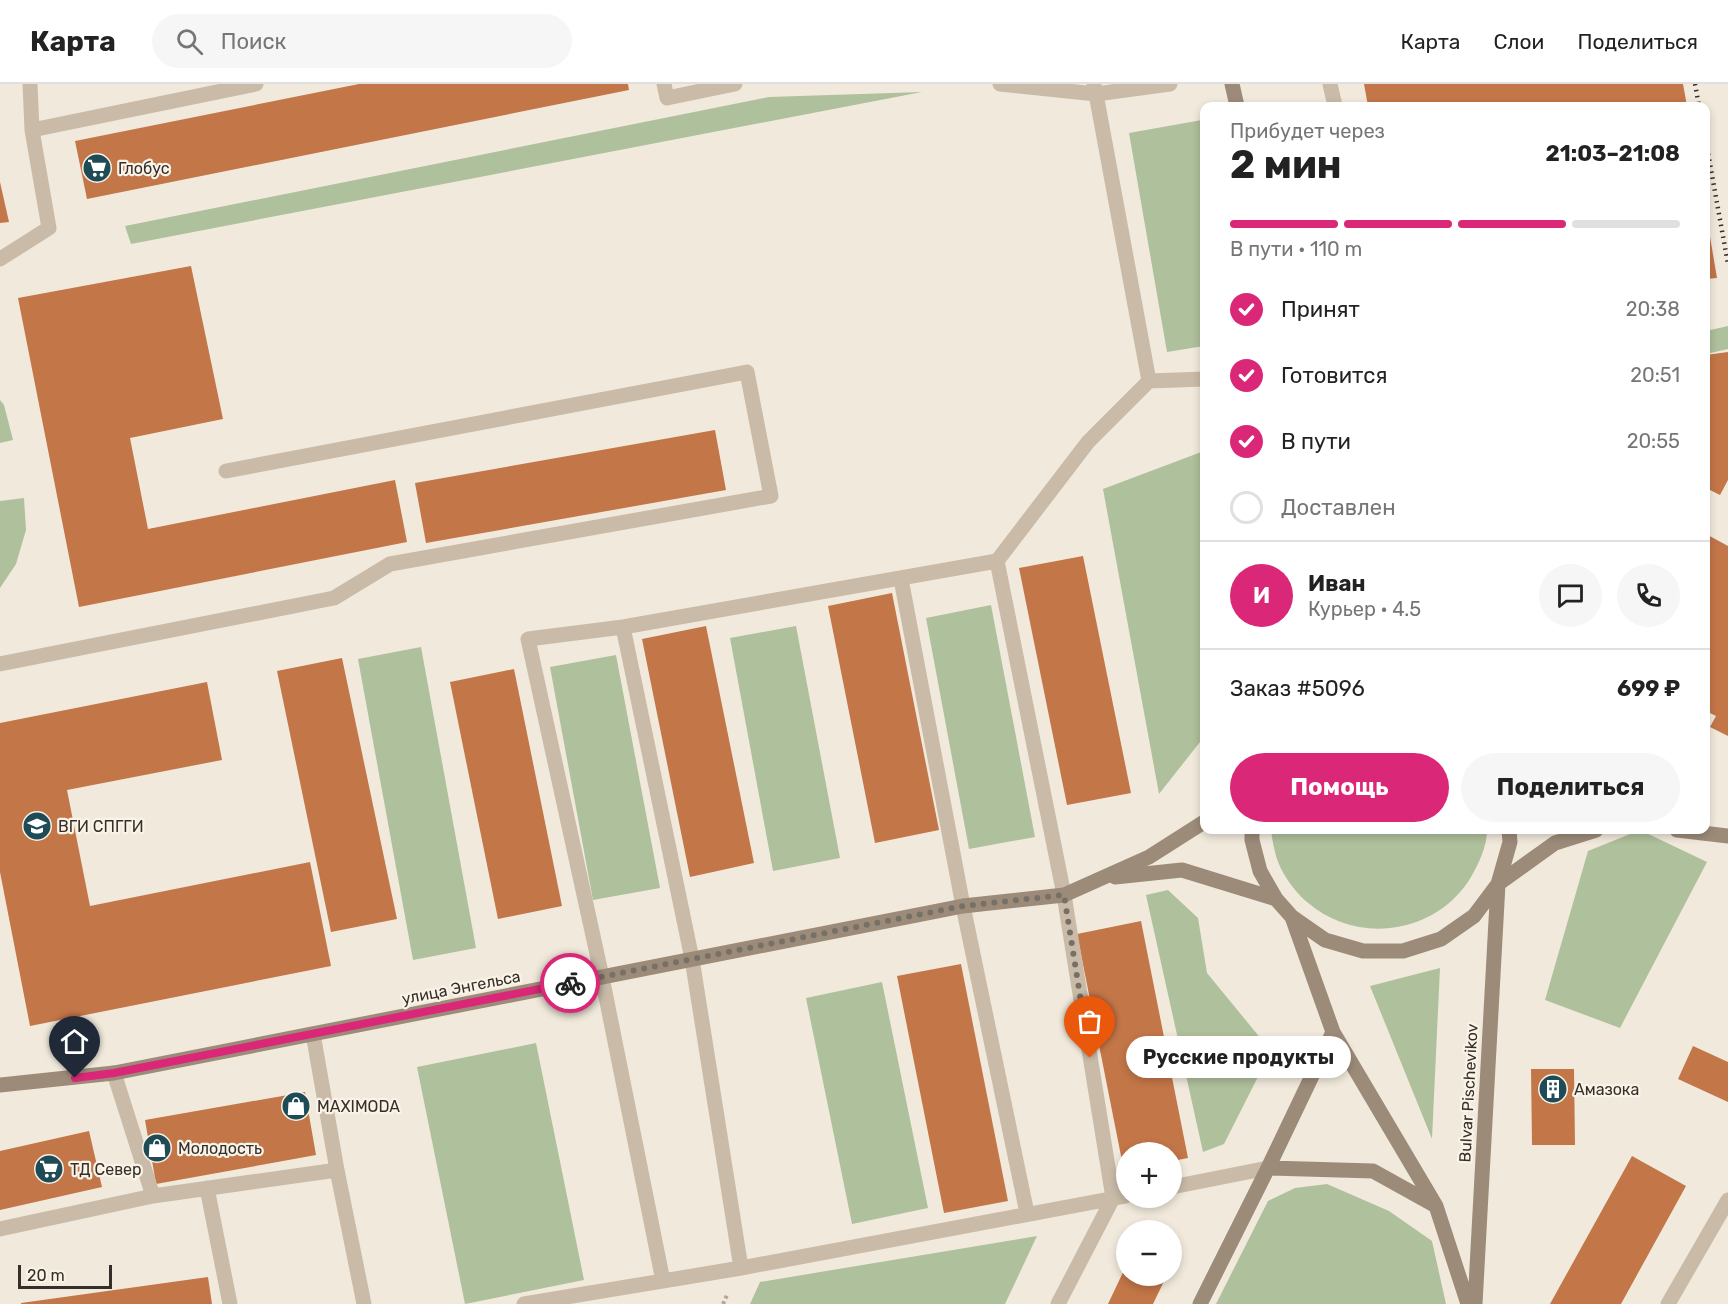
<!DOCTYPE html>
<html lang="ru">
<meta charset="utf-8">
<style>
:root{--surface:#fff;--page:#f6f6f6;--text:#222;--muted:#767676;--line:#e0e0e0;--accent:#db2777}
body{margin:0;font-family:Rubik,sans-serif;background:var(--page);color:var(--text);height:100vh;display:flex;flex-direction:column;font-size:22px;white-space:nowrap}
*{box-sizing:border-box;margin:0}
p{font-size:20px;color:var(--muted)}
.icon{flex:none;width:33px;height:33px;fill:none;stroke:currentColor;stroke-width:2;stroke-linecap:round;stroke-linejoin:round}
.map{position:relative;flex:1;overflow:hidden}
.side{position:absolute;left:1200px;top:18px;width:510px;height:732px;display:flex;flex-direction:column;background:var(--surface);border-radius:12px;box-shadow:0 3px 9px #0003}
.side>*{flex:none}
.fabs{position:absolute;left:1116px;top:1058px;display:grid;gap:12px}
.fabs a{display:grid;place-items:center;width:66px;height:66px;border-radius:50%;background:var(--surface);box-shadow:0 3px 9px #0003;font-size:30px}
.scale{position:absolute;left:18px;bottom:15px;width:94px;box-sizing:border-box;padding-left:6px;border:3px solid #362e28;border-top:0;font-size:16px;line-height:21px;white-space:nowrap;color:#362e28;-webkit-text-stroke:4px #f9f3e8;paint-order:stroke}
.pin{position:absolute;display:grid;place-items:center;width:51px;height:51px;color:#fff;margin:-62px -26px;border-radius:50% 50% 50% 0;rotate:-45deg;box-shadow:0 0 6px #0007}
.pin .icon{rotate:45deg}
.courier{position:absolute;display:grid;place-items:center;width:60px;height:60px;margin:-30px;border:4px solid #db2777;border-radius:50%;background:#fff;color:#222;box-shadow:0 2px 8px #0007}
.bubble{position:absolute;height:42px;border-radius:21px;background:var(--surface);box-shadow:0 3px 9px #0003;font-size:20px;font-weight:700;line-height:42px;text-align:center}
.summary em{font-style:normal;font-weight:700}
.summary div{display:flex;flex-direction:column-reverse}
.summary{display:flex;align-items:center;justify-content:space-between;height:102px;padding:0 30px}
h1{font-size:39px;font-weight:700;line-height:45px}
.bar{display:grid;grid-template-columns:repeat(4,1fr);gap:9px 6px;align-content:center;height:72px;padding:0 30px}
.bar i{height:8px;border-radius:4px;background:var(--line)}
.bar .selected{background:var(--accent)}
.bar p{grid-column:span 4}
.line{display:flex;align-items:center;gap:15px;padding:0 30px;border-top:2px solid var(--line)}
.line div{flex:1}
.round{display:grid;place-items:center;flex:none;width:63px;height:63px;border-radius:32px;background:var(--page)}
ol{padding:0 30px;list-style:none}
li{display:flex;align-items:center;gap:18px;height:66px}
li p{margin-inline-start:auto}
li .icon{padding:6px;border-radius:50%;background:var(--accent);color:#fff;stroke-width:4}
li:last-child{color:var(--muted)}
li i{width:33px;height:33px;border:3px solid var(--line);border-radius:50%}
.action{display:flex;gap:12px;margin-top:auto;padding:12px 30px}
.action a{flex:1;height:69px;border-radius:36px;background:var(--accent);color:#fff;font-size:24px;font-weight:700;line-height:69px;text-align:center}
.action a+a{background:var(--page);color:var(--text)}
header{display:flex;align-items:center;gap:36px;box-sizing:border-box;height:84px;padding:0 30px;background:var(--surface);border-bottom:2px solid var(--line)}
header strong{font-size:28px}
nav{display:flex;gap:33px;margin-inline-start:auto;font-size:21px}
.search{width:420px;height:54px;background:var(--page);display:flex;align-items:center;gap:15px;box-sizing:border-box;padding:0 21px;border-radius:33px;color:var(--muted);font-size:22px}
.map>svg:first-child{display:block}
</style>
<header>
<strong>Карта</strong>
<div class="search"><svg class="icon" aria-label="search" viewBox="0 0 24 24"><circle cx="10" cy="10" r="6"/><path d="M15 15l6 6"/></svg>Поиск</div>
<nav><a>Карта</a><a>Слои</a><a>Поделиться</a></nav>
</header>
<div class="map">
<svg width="1728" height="1220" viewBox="0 0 1728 1220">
<rect width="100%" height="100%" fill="#f1eadc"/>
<path fill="#afc09c" d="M922,8L131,160L125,142L769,13Z
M1202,36L1204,50V262L1167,268L1129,49Z
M1728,242V265L1706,270V247Z
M0,316L4,321L13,356L0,359Z
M1204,367V653L1159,710L1103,405Z
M24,414L26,446L16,480L0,504V417Z
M991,521L1035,753L969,765L926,534Z
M796,542L840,774L773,787L730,554Z
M421,563L476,864L413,876L358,575Z
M616,571L660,804L593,816L550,583Z
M1271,746H1487C1487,762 1479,779 1471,793C1437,850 1357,862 1307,818C1293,806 1279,786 1275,768C1273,761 1272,753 1271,746Z
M1640,746L1707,778L1620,944L1545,916L1588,767Z
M1168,806L1198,834L1207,889L1271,967L1224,1060L1203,1068L1146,811Z
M1440,884L1432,1055L1370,902Z
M882,898L928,1124L852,1140L806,914Z
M536,959L584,1196L465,1220L417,983Z
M1327,1100L1389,1127L1432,1157L1446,1220H1216L1268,1117L1295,1104Z
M1037,1152L1005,1220H750L760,1198Z"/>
<path fill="#c37648" d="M359,0H628L629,6L87,115L75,57Z
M1364,0H1683L1687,22H1368Z
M0,98L9,138L0,139Z
M1707,135L1717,194L1706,195V136Z
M191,182L223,335L130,354L148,445L395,396L407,458L79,523L18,214Z
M1728,268V396L1720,411L1706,404V271Z
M715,346L726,406L426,459L415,399Z
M1706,450L1728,462V652L1710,643L1716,632L1706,627Z
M1083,472L1131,709L1067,721L1019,484Z
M892,509L939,746L875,759L828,522Z
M706,542L754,779L690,793L642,555Z
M342,574L397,835L331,848L277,587Z
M514,585L562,822L498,835L450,598Z
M207,598L222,676L67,706L90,822L310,778L331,882L30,942L0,788V639Z
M1141,837L1188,1074L1172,1077V1068H1126V1086L1124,1087L1077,850Z
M961,880L1008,1117L944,1129L897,892Z
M1693,962L1728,978V1018L1678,995Z
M1531,985H1574L1575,1061H1532Z
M305,1008L316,1071L156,1100L145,1036Z
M89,1047L102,1103L0,1126V1067Z
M1632,1072L1686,1102L1621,1220H1550Z
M1126,1182V1191H1167L1153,1220H1108Z
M208,1193L212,1220H21V1219Z"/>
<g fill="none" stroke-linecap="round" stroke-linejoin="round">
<path stroke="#b5a692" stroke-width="4" stroke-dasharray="3 3" stroke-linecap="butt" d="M723,1220L727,1211"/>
<path stroke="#c9bba8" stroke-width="15" d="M30,0L32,46
M664,0L667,14L735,0
M1000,0L1096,10L1094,1
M1170,0L1096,10L1149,297L1204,295
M1330,0L1335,22
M0,175L49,144L32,46L256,0
M997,477L1088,358L1149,297
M901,495L963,822L1027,1129
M623,543L692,875L741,1184
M0,580L334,514L390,480L771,412L747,288L226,387
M313,950L337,1086
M114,989L153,1112
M1172,1103L1268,1084
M207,1104L230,1220
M0,1145L153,1112L337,1086L364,1220
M663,1197L602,893L528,555L623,543L997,477L1064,811L1113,1114L1058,1220
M524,1220L741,1184L1126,1112
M1668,1220L1728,1116"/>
<path stroke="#9d8b79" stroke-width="15" d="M1232,0L1237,22
M1252,746V756L1260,787L1276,815L1292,833L1325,856L1363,867H1403L1441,855L1474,832L1498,800L1510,758L1509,746
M1677,746L1728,752
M1115,793L1182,786L1276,815
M1292,833L1333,948L1436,1122L1468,1220
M0,1001L114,989L963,822L1064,811L1149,773L1204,738
M1268,1084L1373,1087L1436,1122
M1200,1220L1268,1084L1333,948
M1475,1220L1498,800L1555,759L1596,746"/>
<path stroke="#362e28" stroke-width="4.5" stroke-dasharray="1.5 4.5" stroke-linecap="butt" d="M1695,0L1699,22
M1706,58L1728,180"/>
</g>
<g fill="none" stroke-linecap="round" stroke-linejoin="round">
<path stroke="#777067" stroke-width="6" stroke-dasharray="0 10.8" d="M570,899L963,822L1064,811L1090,974"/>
<path stroke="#db2777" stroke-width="8" d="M75,994L114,989L570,899"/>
</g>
<defs>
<g id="supermarket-disc" transform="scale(1.5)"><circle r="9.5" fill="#1f4b56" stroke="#f9f3e8"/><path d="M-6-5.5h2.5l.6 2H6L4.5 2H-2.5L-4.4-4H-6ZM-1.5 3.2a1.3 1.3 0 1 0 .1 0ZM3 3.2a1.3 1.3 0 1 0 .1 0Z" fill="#fff"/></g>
<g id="university-disc" transform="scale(1.5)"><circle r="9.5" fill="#1f4b56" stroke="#f9f3e8"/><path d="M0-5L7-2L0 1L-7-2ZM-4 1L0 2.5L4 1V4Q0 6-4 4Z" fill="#fff"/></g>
<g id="building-disc" transform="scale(1.5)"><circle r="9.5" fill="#1f4b56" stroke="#f9f3e8"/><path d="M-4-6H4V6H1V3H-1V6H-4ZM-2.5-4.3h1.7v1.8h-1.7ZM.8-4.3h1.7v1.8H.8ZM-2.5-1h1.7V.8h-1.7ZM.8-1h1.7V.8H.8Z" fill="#fff"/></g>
<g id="shop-disc" transform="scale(1.5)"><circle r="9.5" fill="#1f4b56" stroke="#f9f3e8"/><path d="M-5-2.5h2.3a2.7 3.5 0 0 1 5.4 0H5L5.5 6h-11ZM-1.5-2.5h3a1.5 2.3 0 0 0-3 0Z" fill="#fff"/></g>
</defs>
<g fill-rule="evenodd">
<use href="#supermarket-disc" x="97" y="84"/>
<use href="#university-disc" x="37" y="742"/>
<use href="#building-disc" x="1553" y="1005"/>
<use href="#shop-disc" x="296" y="1022"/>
<use href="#shop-disc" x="157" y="1064"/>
<use href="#supermarket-disc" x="49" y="1085"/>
</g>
<g text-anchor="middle" stroke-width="4.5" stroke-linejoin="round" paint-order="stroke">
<g font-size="16" fill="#362e28" stroke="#f9f3e8" text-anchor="start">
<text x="118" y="90">Глобус</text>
<text x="58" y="748">ВГИ СПГГИ</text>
<text x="1574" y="1011">Амазока</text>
<text x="317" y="1028">MAXIMODA</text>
<text x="178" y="1070">Молодость</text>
<text x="70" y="1091">ТД Север</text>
</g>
<g font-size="16" fill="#362e28" stroke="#f9f3e8">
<text transform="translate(461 903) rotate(-11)" y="6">улица Энгельса</text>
<text transform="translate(1468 1009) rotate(-87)" y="6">Bulvar Pischevikov</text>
</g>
</g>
</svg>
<div class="fabs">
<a>+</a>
<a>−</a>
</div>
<div class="scale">20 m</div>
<div class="pin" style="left:1090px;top:974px;background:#ea580c"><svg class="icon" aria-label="bag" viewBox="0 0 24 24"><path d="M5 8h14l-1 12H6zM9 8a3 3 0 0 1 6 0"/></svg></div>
<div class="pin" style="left:75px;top:994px;background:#1f2937"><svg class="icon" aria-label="home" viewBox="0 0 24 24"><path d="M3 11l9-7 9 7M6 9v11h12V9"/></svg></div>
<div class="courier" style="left:570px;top:899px"><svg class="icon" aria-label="bike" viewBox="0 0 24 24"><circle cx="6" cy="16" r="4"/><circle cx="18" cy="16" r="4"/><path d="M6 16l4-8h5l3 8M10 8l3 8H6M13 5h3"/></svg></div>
<div class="bubble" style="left:1126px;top:952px;width:225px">Русские продукты</div>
<section class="side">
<div class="summary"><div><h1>2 мин</h1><p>Прибудет через</p></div><em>21:03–21:08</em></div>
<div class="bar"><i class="selected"></i><i class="selected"></i><i class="selected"></i><i></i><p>В пути · 110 m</p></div>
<ol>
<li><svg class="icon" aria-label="check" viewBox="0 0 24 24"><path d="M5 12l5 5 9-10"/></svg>Принят<p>20:38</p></li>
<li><svg class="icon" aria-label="check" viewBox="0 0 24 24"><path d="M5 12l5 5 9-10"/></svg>Готовится<p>20:51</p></li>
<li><svg class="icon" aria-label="check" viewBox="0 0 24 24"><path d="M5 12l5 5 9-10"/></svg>В пути<p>20:55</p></li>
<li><i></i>Доставлен</li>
</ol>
<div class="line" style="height:108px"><b class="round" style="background:var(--accent);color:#fff">И</b><div><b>Иван</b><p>Курьер · 4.5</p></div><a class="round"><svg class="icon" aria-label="chat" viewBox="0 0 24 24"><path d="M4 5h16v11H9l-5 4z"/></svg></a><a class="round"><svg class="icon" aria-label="phone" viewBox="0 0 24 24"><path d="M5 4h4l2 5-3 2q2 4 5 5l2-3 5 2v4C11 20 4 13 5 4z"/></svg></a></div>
<div class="line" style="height:78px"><div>Заказ #5096</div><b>699 ₽</b></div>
<div class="action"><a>Помощь</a><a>Поделиться</a></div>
</section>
</div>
